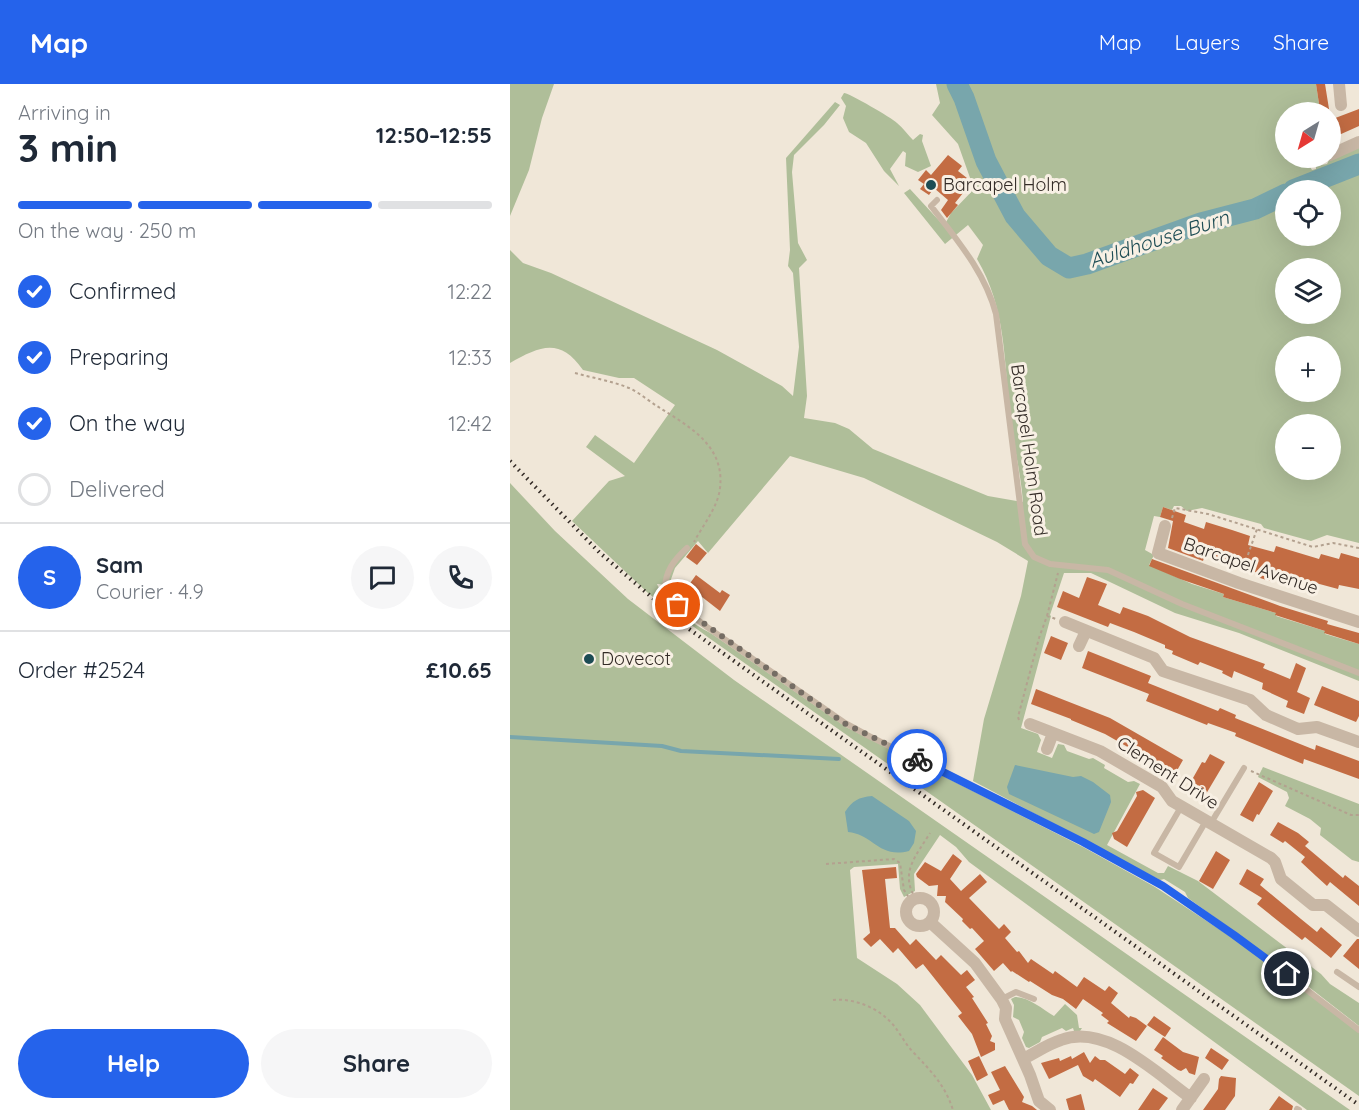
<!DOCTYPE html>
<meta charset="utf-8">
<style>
:root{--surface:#fff;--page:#f6f6f7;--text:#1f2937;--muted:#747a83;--line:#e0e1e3;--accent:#2563eb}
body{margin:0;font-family:Quicksand,sans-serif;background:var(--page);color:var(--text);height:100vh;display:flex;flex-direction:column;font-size:22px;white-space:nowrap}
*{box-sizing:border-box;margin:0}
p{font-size:20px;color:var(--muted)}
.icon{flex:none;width:33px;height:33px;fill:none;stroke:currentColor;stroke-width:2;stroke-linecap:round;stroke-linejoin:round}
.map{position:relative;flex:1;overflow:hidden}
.sheet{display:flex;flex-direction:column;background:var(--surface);width:510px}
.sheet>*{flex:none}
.needle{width:39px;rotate:217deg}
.buttons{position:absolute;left:765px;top:18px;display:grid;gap:12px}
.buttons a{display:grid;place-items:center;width:66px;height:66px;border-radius:50%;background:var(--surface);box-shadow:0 6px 24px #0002;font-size:30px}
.pin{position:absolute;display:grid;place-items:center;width:51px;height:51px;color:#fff;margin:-26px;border:3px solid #fff;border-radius:50%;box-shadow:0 2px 6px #0007}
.courier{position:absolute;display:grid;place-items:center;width:60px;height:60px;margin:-30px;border:4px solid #2563eb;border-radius:50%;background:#fff;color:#222;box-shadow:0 2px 8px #0007}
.overview em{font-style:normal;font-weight:700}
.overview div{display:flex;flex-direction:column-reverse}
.overview{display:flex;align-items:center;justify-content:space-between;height:102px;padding:0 18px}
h1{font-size:39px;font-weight:700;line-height:45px}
.bar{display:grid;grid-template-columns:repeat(4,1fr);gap:9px 6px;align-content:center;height:72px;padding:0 18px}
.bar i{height:8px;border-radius:4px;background:var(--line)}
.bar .active{background:var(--accent)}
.bar p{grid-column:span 4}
.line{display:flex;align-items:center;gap:15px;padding:0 18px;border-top:2px solid var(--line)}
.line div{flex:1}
.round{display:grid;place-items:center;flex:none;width:63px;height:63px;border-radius:32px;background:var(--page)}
ol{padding:0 18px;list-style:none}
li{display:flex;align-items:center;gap:18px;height:66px}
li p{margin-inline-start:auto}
li .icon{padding:6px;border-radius:50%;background:var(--accent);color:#fff;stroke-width:4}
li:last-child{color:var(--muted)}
li i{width:33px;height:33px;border:3px solid var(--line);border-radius:50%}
.primary-button{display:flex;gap:12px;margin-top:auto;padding:12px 18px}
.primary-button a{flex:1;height:69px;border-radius:36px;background:var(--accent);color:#fff;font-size:24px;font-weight:700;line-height:69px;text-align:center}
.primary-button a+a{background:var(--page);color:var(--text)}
header{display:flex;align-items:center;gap:36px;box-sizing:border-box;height:84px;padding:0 30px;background:var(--accent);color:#fff}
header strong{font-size:28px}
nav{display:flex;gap:33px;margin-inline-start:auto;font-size:21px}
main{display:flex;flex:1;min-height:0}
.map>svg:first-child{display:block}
</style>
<header>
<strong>Map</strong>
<nav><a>Map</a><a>Layers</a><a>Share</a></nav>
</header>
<main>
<section class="sheet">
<div class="overview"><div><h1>3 min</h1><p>Arriving in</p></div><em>12:50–12:55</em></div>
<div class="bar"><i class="active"></i><i class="active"></i><i class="active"></i><i></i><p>On the way · 250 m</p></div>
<ol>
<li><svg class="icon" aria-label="check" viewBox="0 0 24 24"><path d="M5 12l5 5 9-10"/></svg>Confirmed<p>12:22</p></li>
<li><svg class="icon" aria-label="check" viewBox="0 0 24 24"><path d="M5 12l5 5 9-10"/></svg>Preparing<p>12:33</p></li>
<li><svg class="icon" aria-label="check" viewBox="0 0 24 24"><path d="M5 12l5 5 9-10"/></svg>On the way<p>12:42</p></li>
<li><i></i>Delivered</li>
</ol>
<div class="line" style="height:108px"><b class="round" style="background:var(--accent);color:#fff">S</b><div><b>Sam</b><p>Courier · 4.9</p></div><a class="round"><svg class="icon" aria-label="chat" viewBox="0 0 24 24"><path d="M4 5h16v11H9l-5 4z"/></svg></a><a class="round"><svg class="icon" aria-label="phone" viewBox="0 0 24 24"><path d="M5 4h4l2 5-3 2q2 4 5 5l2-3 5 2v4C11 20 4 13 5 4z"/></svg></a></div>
<div class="line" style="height:78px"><div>Order #2524</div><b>£10.65</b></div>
<div class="primary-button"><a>Help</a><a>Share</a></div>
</section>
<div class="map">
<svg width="849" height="1026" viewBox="0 0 849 1026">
<rect width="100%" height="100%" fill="#f0e7d8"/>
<path fill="#afbe99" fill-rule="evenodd" d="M0,0H44L32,34L19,86L0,132Z
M426,0H806L810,26L776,28V74H795L802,86L806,85V82L817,80L820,74L849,63V459L817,451L801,457L754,444L751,440L692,424L677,427L671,422H664L662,426L653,423L650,433L644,432L635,466L644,471L639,481L682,500L714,510L713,513L766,529V532L815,547V550L849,560V597L729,549L665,529L581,489H554L540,531L541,532L511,644L528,650L531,656L527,668L542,674L548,660L554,661L557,667L579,675L583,674L595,681L594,684L618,698L624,697L630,700L597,761L648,789H654L658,782L688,797L811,890L820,900L849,919V942L777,886L678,814L675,808L654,795L650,796L463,697L474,635L511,512L518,477L487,458L354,394L280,372L198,469L188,457L165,484L159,501L147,500C158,525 179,537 202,550L336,643L573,763L645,803L724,855L825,927L849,948V1012L199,554L139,510L62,437L99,397L115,392L76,363L85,351L124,379L165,321L124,294H109L73,286C50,253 30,262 0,279V166L13,179L41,189L207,266L272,302L283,312L289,263L283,189L278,182L280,166L276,74L325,18L330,21L314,41L284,71L282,88L288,159L297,176L289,184L297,312L294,334L325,339L339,345L363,365L478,412L513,418C511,389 503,360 500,331C494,276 496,224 467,175L473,161L458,141L435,160L394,109L400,105L434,142L441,129L464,105L448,60L422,31L430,19ZM776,106H820V152H776ZM776,184H820V230H776ZM776,262H820V308H776ZM776,340H820V386H776Z
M334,9C339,9 382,34 387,39C393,44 398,51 403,56L410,50L413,51L412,57L421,82L408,88L395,82L396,69L393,67L380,85L389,102L374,87L356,59L339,48L333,34L336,22L331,14Z
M0,399L45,447L118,515L224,596L840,1026H797L459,778L446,763L430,751L404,790L405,807L394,813L390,805L388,780L344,783L340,786L347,874L387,900L410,921L462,991L481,1026H0Z
M753,683L849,720V778L842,776L810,751L811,744L800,735L775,722L779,714L777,708L748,693Z
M505,913C519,913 532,925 544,932L555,920L567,931L569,944H572L570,947H564L563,944L556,947L552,944L532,953L530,958L519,964L516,963L512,954L514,948L509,936L503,933L504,921L501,915Z"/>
<path fill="#78a6ac" d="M505,681L563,693L571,692L583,698L600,711L601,718L589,748L584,750L499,710L497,703Z
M362,712L399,737L406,747L404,759L399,767C369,775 363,750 338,748L335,728C342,717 349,713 362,712Z"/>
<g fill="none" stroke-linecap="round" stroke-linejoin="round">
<path stroke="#78a6ac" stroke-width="4" d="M0,653L152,662L171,667L329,675"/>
<path stroke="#78a6ac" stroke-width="21" d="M447,0L454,14L476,77L505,132L539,172L559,184L577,180L691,139L745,125L776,110
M783,106L849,80"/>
</g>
<path fill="#c36c43" d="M806,0H815L819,25L810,26Z
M849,25V42L820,55V36Z
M438,71L452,82L448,87L457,94L452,100L457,104L445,119L448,121L437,134L431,126L438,116L424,104L419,111L410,105L414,100L408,96L416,86L421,91Z
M653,423L676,431L674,438L694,445L696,438L722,446L740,452L738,461L764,468L766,462L809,475L811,470L829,475L831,469L849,474V505L829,501L828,505L802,498V500L793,497L792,501L764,494L763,498L747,493L748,489L739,486L741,479L723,473L721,478L695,470L693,477L658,464L663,437L650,433Z
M186,460L197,469L187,481L176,473Z
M642,475L770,522L818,537L817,540L849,549V560L814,549L815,547L765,531L766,529L713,513L714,510L670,495L639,482Z
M186,491L210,509L212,506L220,511L210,527L178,502Z
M577,493L597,500L588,521L610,530L613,523L638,532L680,553L755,580L753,584L780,595L786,579L796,584L787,608L800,614L794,630L776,623L778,617L752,605L753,599L724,587L722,594L712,589L713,587L690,578L688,581L662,570L663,567L655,564V561L624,548L600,539L598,543L547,523L553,507L569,514Z
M541,552L558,559L551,576L534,569Z
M578,567L641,592L638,599L708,627L710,624L726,631L725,634L805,666L806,661L849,677V695L794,675L793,680L725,652L726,649L698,639L697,641L636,617L639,610L572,584Z
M812,602L849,617V632L846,638L804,621Z
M526,605L600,634L673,676L665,690L595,650L561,636V635L521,620Z
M700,670L715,678L696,710L679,701L692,678L695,679Z
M749,698L763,707L749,731L747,730L743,738L730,731Z
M633,706L645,714L617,763L604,755L602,749L607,747L627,712L626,708Z
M768,738L788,749L799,758L795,762L833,794L835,791L849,802V822L820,798L817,802L806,792L791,778L795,773L775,757L773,759L760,751Z
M706,767L720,776L703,805L689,797Z
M443,770L452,777L440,795L451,807L470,790L477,798L459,814L489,845L494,840L501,848L495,854L507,868L509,867L518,879L521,875L543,890L545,887L567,903L574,893L595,907L599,902L608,909L601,919L619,934L620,932L626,934L637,942L626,957L597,939L599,937L591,931L593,929L573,915L566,925L553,915L542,911L520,897L519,898L502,887L501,888L493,879L484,887L465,865L474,857L462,844L460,845L452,837L453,835L435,818L436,812H427L428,801L419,802L407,793L406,790L415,778L431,787Z
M386,783L387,794L375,795L380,844H385L400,861L406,855L426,876L431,871L451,891L457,886L465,896L456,903L464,913L462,914L478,939L476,940L482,952L480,957L485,959V966L471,973L462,950L448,932L452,929L413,880L406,885L388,864L383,869L370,855L361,863L353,855L360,849L352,786Z
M737,785L754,795L750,801L791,835L807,848L811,843L832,861L821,874L795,853L792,856L747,820L752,814L729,800Z
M847,855H849V885L833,872Z
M644,932L661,944L655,953L637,941Z
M653,953L673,968L689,973L685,991L679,989L676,984L671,987L668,986L651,974L653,972L644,966Z
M701,964L719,976L712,986L695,974Z
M574,968L580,979L585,972L590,976H595L615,990L620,984L629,991L623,1000L620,999L610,1013L585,995L583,998L573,992L568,981L539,995L531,979L549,974L550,977L561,972L562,975Z
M469,972L478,991L467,997L458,977Z
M495,982L514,1013L512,1018L522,1022L527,1026H499L494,1016L483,1021L478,1011L490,1006L481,988Z
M711,992L726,994L725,1012L715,1026H693L708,1005L709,995Z
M643,1004L658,1014L649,1026H628Z
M571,1010L575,1026H559L556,1015Z
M769,1012L783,1022L782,1026H759Z"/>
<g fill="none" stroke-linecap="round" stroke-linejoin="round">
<path stroke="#b3a18f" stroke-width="2" stroke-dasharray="3 3" stroke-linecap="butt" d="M65,289C83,294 102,297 119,304C130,309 140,318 150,324C180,343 215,362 210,404C208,423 193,441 184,458
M662,434L665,424L698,430L803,463L823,459L849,464
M732,488L747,445
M537,532L548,489
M509,636L508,633L529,554L537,532L546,535
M741,687L841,731H849
M316,780L384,775L390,779L394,806L401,817
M406,815C389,789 406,772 420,749
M323,916C345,914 370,924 385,943C391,951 396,961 404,969C421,987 435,1001 443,1026"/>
<path stroke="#c8b7a5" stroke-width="6" d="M427,116L421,122C447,156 475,188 486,230L515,460L524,473L540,480L598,486L672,520L849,589
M177,464C164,476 155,487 155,506L168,521L197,543L335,639L357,651L573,758L653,802L725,851L849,946
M671,723L644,769L669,783L696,737
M701,739L734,684
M827,888L849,903
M492,915L506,908L524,915
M787,1025L789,1026"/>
<path stroke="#c8b7a5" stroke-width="12" d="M829,0L831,21
M820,71L849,58
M655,442L648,469L729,499L849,538
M555,538L644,574L653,587L740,616L756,631L788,645L807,643L849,658
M569,562L576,547
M520,640L590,667L652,703L662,717L761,774L765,778L771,795L803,821H816L849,847
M537,665L543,649
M396 828a14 14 0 1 1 28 0a14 14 0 1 1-28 0Z
M420,838L465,879L492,916L496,924L495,935L520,991L529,1017L540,1026
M513,975C525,969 538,960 551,956C596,939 646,989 681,1014
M672,1026L694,995"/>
<path stroke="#332b26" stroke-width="4" stroke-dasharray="1.5 4.5" stroke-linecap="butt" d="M0,377L90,469L179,545L849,1021"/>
</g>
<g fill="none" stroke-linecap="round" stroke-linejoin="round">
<path stroke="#756d64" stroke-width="6" stroke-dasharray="0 10.8" d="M168,521L334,639L407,675"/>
<path stroke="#2563eb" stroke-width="8" d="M407,675L573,758L653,802L724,851L777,890"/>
</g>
<g fill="#1d4c54" stroke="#f8f0e4" stroke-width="2">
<circle cx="421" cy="101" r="6"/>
<circle cx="79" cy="575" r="6"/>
</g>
<g text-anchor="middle" stroke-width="6" stroke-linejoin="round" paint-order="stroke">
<g font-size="18" fill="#332b26" stroke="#f8f0e4" text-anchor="start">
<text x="433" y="107">Barcapel Holm</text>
<text x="91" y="581">Dovecot</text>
</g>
<g font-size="18" fill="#332b26" stroke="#f8f0e4">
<text transform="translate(519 366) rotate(82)" y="6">Barcapel Holm Road</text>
<text transform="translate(741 482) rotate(19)" y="6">Barcapel Avenue</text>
<text transform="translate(658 689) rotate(33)" y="6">Clement Drive</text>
</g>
<g font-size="20" font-style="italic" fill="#1d4c54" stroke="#f8f0e4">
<text transform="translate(649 155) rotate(-18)" y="7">Auldhouse Burn</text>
</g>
</g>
</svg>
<div class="buttons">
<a><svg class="needle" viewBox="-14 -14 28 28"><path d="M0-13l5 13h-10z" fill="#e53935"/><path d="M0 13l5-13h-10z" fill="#747a83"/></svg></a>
<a><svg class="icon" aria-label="locate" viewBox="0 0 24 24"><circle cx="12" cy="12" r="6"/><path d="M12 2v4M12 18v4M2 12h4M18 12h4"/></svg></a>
<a><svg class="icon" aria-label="layers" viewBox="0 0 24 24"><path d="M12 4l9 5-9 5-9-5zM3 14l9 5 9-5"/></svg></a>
<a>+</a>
<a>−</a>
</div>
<div class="pin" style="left:168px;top:521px;background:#ea580c"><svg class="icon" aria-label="bag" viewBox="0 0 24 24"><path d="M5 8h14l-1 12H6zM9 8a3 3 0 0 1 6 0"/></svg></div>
<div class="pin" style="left:777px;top:890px;background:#1f2937"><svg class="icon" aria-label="home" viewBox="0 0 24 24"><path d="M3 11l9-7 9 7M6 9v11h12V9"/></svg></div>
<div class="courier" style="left:407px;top:675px"><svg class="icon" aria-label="bike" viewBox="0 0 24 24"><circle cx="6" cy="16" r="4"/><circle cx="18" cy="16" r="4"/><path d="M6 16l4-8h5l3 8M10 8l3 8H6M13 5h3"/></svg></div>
</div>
</main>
